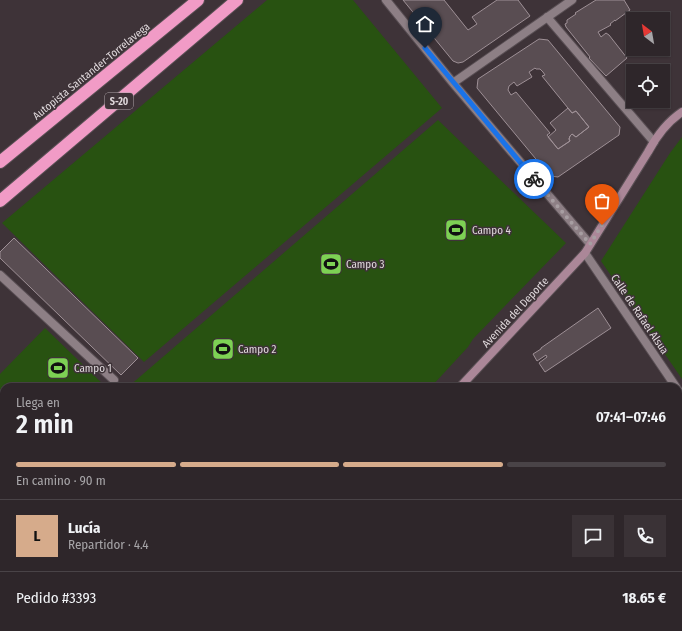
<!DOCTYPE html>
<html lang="es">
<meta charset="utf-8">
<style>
:root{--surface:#2e262a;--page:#3a3236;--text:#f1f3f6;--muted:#a7a5a8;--line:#494347;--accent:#d6ab8b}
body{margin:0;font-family:"Fira Sans Condensed",sans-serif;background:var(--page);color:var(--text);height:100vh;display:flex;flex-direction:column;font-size:15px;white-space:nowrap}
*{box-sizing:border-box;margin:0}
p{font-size:13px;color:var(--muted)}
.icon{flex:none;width:22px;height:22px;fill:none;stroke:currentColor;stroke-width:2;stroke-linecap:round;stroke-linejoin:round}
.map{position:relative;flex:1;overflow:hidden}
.details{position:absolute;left:0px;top:383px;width:682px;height:248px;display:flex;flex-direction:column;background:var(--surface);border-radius:12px 12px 0 0;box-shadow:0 1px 3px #0004,0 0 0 1px var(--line)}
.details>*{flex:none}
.needle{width:26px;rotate:329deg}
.tools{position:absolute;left:626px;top:12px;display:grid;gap:8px}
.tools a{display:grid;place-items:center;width:44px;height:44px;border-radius:0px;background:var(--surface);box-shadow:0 1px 3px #0004,0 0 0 1px var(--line);font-size:20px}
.pin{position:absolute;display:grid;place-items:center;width:34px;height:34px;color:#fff;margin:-41px -17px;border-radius:50% 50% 50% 0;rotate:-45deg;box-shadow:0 0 4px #0007}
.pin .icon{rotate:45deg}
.courier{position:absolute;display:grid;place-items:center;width:40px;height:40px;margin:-20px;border:3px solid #1a73e8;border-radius:50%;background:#fff;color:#222;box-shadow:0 1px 5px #0007}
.headline em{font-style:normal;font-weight:600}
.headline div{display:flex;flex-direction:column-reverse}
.headline{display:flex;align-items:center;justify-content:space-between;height:68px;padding:0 16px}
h1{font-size:26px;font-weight:600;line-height:30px}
.bar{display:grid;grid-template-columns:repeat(4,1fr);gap:6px 4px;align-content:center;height:48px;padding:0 16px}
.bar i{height:5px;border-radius:3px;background:var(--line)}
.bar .active{background:var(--accent)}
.bar p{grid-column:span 4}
.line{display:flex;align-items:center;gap:10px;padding:0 16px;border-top:1px solid var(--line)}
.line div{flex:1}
.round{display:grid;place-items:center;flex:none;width:42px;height:42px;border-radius:0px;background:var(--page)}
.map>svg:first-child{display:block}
</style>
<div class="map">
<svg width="682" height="631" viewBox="0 0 682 631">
<rect width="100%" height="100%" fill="#3e3338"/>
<path fill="#285211" d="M267,0H353L442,108L144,362L2,223Z
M438,120L566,243L473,339L468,347L431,387H128Z
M682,137V379L601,261L670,153Z
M45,328L106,387H4V487L0,483V374Z
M682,554V631H567L573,627H678V557Z
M155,627H210L206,631H159Z
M269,627H411L416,631H265Z"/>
<path fill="#594d52" stroke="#9e9096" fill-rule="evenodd" d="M403,0H444L468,30L477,24L472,17L497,0H518L530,16L463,62L458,63L453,61Z
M596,0H624L630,10L615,21V20L610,24L611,25L598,32L601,37L606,33L609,35L627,58L606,76L589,58L590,57L566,27L565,24L567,23V20L576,14L575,13Z
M539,39L548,40L620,127L619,135L558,177L550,176L477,88L478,79ZM535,68L536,69H540L543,72L545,75L542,76L572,113L576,111L589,127L576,137L572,134L570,136L569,139L570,141L558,149L547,135L550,133L516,92L511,95L508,90L509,86L514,82L517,86L532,77L529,72Z
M568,108L572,113L576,111L589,127L576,137L572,134L570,136L569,139L570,141L558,149L548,137L556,130L550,123Z
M14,238L138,358L121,375L0,258V252Z
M598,308L611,328L545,372L539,363L547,357L546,355L537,361L533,354L541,349V348Z
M678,442H680L682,445L681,477L680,476L678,477Z
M4,535V547L0,552V539Z
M4,557V564L0,569V561Z
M4,581V606L0,610V586Z
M4,623V627H23L20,631H0V628Z
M50,627H63L59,631H46Z
M67,627H109L105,631H72Z
M114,627H126L131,631H109Z"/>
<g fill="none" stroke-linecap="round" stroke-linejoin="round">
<g stroke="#594f54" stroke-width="8">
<path id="service" d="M145,627L149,631"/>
</g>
<g stroke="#594f54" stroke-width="10">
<path id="minor" d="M386,0L453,83L590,244
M547,17L654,142
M453,83L572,0
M585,253L676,387
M0,275L114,380
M678,390L682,396
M678,537L682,534
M453,627L459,631
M522,631L533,627"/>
</g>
<g stroke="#594f54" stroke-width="10">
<path id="secondary" d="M460,387L585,253L648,152C656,137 667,122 682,112
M231,631L235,627"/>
</g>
<g stroke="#594f54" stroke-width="14">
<path id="motorway" d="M0,162L198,0
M0,201L237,0"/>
</g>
<use href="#service" stroke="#8d7f85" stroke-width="6"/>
<use href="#minor" stroke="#8d7f85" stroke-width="8"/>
<use href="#secondary" stroke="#ab8798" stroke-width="8"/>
<use href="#motorway" stroke="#f19bc6" stroke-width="12"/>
</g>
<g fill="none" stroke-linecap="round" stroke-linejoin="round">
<path stroke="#a79ea2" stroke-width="4" stroke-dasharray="0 7.2" d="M534,179L590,244L602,225"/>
<path stroke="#1a73e8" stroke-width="5" d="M425,48L534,179"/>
</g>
<defs>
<g id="stadium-square" transform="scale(1.15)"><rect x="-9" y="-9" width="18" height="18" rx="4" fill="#7dd154" stroke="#3e3338"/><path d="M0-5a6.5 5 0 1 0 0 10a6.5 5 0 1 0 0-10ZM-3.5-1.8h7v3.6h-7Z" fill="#111"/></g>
</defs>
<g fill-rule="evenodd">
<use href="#stadium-square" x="456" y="230"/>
<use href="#stadium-square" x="331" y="264"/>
<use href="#stadium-square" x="223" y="349"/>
<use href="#stadium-square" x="58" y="368"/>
</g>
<g text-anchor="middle" stroke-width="3" stroke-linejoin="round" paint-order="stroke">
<rect fill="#3e3338" stroke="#afa6aa" stroke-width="1" x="105" y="93" width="28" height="16" rx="3"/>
<g font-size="10" font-weight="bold" fill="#dfd8db">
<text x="119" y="105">S-20</text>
</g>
<g font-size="11" fill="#dfd8db" stroke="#3e3338">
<text transform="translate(91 71) rotate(-39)" y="4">Autopista Santander-Torrelavega</text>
<text transform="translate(515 312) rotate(-47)" y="4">Avenida del Deporte</text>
<text transform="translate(640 314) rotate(56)" y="4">Calle de Rafael Alsua</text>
</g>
<g font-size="11" fill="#dfd8db" stroke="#3e3338" text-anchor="start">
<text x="472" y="234">Campo 4</text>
<text x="346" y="268">Campo 3</text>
<text x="238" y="353">Campo 2</text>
<text x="74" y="372">Campo 1</text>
</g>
</g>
</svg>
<div class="tools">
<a><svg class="needle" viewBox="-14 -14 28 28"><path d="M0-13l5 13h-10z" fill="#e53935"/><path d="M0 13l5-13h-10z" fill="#a7a5a8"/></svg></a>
<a><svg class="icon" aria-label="locate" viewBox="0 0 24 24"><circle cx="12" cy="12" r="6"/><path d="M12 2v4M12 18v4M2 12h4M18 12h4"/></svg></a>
</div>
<div class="pin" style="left:602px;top:225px;background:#ea580c"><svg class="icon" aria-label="bag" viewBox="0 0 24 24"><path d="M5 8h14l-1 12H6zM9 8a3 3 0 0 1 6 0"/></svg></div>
<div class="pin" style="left:425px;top:48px;background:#1f2937"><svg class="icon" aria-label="home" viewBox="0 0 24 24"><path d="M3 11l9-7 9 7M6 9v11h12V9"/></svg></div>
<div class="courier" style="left:534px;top:179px"><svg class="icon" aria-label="bike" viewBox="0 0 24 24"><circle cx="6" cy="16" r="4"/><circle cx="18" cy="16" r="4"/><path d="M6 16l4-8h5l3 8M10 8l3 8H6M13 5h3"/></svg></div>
<section class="details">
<div class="headline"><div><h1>2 min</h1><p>Llega en</p></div><em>07:41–07:46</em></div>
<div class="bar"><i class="active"></i><i class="active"></i><i class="active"></i><i></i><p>En camino · 90 m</p></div>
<div class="line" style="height:72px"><b class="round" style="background:var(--accent);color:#111">L</b><div><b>Lucía</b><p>Repartidor · 4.4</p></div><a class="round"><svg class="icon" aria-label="chat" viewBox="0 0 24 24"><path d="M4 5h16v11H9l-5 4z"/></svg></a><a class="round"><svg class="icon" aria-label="phone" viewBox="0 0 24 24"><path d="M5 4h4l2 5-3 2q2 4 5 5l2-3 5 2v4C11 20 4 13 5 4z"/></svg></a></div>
<div class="line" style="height:52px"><div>Pedido #3393</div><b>18.65 €</b></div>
</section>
</div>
